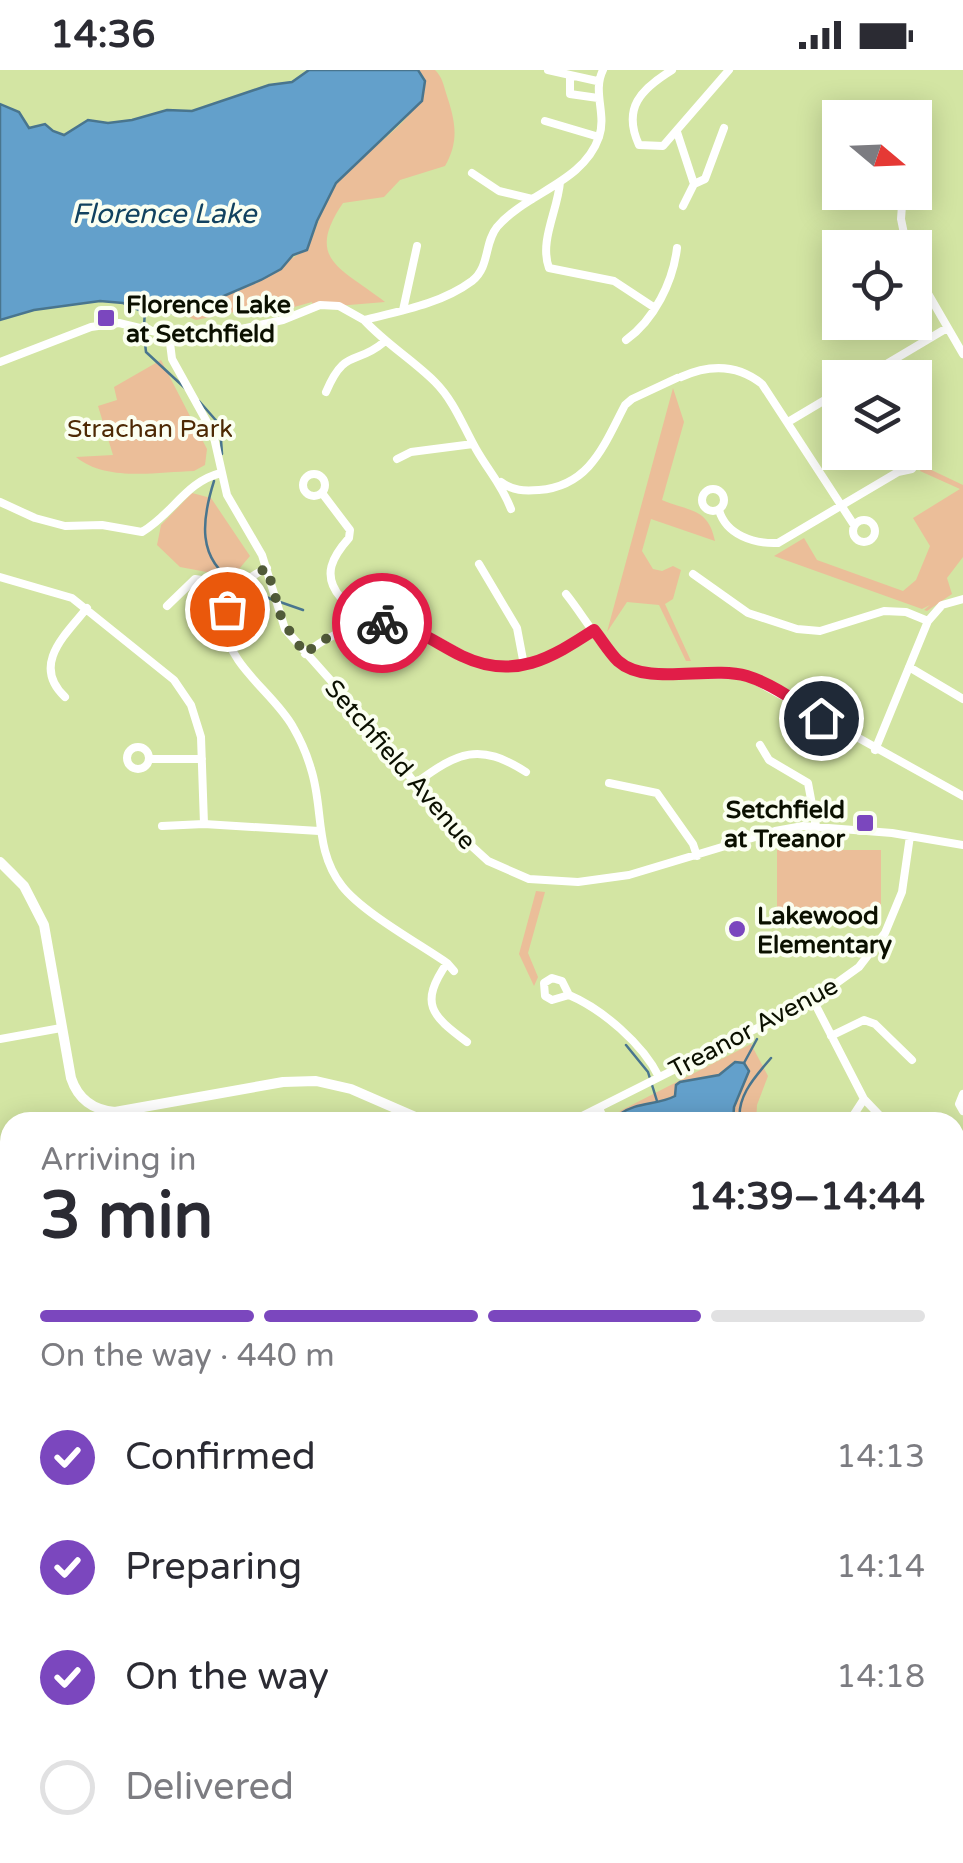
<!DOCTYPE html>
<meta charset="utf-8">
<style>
:root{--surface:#fff;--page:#f2f2f3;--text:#2b2b33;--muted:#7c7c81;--line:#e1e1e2;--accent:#7b47be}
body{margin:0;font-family:"Varela Round",sans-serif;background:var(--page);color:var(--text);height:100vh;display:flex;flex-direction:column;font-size:38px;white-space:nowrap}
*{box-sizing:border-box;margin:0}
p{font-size:32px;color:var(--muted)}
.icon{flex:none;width:55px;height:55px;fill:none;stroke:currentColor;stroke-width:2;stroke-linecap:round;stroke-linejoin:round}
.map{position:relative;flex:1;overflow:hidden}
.sheet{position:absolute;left:0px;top:1042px;width:965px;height:752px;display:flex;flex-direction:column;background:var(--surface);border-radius:30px 30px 0 0;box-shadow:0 5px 25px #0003}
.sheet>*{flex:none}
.needle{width:65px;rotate:109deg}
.fabs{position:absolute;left:822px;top:30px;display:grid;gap:20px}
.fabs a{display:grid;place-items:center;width:110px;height:110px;border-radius:0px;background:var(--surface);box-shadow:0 5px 25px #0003;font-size:50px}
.pin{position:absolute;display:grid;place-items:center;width:85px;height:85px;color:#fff;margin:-42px;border:5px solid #fff;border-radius:50%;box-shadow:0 2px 10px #0007}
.courier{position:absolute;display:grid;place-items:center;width:100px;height:100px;margin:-50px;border:8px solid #e11d48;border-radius:50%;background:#fff;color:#222;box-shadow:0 2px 12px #0007}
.summary em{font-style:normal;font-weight:700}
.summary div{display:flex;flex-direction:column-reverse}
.summary{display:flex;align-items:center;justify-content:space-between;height:170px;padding:0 40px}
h1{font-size:65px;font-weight:700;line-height:75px}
.bar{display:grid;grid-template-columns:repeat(4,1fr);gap:15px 10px;align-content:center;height:120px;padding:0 40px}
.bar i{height:12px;border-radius:8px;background:var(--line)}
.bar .on{background:var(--accent)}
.bar p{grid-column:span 4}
ol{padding:0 40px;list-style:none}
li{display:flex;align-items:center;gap:30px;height:110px}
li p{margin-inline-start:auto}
li .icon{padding:10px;border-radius:50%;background:var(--accent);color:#fff;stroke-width:4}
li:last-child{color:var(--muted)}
li i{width:55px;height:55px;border:5px solid var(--line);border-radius:50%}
.status{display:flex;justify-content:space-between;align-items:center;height:70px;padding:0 50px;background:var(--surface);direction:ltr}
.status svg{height:28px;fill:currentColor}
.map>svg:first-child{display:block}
</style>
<div class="status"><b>14:36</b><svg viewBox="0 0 49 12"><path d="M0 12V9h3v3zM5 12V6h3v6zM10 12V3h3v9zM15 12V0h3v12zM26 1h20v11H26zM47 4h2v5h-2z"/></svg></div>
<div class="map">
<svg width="963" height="1793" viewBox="0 0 963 1793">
<rect width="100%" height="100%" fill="#d3e5a3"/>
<path fill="#ebbe99" d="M418,0H435C442,7 443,13 446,23C455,50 460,70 445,96L400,110L384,127L343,133C304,190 342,198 385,232L313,238L312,232L280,241L278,233L196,250L182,244C210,231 240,222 266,207C281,199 291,186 307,180C317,159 322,135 335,115C361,78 417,58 425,11Z
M161,290L207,379L205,395L194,401C157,402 106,412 76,387L113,385L98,336L117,330L114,317Z
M673,318L684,352L662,430C691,442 708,438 715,471L651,449L642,481L653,499L662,501L673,496L681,500L673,529L665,534L691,591H686L659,535L627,532L607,562Z
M923,396L963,415V487L947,508L952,524L927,541L924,540L930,535L922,539L774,486L804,468L817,490L903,521L916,510L930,476L913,448L960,419L920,401Z
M192,423L211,428L250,486L229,511L212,503L180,497L157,475L161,455Z
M777,780H881V844L777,843Z
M536,821L545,822L528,883L538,907L534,916L519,884Z
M751,974L768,1006L757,1035L756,1052H618L617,1046L620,1041Z"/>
<path fill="#63a0cb" stroke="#49758e" stroke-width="2.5" d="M309,0H418L425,11L422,31L336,113L317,151L307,180L293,185L281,199L261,210L182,244L139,240L123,233L100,231L34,240L0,250V34L19,42L29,58L45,54L53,61L64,65L88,50L108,53L132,50L167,40L192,41L269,15L292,12Z
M735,992L744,993L749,1001L734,1037L733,1052H621L620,1044C636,1032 658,1035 675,1026L676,1015L680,1012L719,1005Z"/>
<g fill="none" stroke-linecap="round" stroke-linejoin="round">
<path stroke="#49758e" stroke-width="2.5" d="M144,256L145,241
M144,264L146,282L186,319
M199,331L220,355L222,384
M214,411C202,449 196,489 236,513
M244,517L273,530
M280,532L303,540
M626,975L648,1002L657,1031
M744,993L757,969
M740,1052C736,1026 756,1006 771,988
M955,1512L963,1510
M0,1732L10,1734"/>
<path stroke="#fff" stroke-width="8" d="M548,0L597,11
M672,0C641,19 622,38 639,75L663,76L729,0
M570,6V24L598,28
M545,51L599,67
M677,62L694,114L705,109L724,58
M915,79L919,69
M472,103L499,121L532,129
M560,112C558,140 539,171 549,198L614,211L655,238
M903,122L901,149L907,178
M683,136L694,114
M915,201L963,284
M403,240L417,176
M364,250C386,274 413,290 435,312C454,331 463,356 476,379C489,402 501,413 511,439
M169,265L172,289L213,363L227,425L262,485L285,559L373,658L442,749L488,791L529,809L578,812L629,805L775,761L803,756L892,763L963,775
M626,270C654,250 673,212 677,178
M0,292L91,257L119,253L169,265L217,264L283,250L320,235L339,236L364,250C400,241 441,234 472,211C490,197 484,173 497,157C527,122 583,113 599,67C607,44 592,22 603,0
M681,307C710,294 737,294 762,314L854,455
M863,308L947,258
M326,322C345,277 356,296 384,272
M788,352L840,321
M397,389L411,382L473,374
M898,402L901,382
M303 415a11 11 0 1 1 22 0a11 11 0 1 1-22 0Z
M501,412C513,421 524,421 539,420C590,416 604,375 625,335L632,329L677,308
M702 430a11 11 0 1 1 22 0a11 11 0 1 1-22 0Z
M322,423L350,460L349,468C333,486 321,505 341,528C350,539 356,540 360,555
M0,432L35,448L65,456L102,455L142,462C174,443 185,412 221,403
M719,440C726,465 754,474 778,473L898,402L912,399L919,389L915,380
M853 461a11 11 0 1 1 22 0a11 11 0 1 1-22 0Z
M479,494L517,558L524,595
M267,498C244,509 222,527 225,556C228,596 275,624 293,657C300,669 307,685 311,699C324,739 314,780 342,816C362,842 418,873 447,893L454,901
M693,504L748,543L797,559L820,561L884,541L906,542L928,551
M0,507L72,528L174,610L191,635L201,667L204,754
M566,524C583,545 600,576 621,593C648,614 712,600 747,606L963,726
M167,536L195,509L208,511L231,527
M305,584C342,553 389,544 433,568C458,582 481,598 511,597C544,595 568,577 594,560
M909,597L963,629
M65,627C31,595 65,565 87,538
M760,675L769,690L808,713L816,756
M127 688a11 11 0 1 1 22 0a11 11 0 1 1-22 0Z
M875,680L928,551L942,535L963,529
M149,689H202
M416,713C458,682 479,672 526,702
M609,713L657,723L693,774L697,786
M162,756L204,754L319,761
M447,893C419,934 431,945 467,972
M569,925L552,930L545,926L544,913L552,908L562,911L569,925C602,939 643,974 659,1007
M813,930L864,1029L886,1052
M831,966L864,950L875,954L912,990
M0,969L61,958
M963,1024L959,1034L963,1041
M599,1038L605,1052
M570,1052L813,930L859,897L885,863L902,822L910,766
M849,1052L864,1029
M955,1083L963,1085
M955,1195L963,1194
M955,1228L963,1266
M955,1654L963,1657
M0,1669H10
M955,1774L963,1779
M379,1785L391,1793
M234,1793L250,1786L273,1787
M594,1793L600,1785
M765,1793V1785
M875,1793L882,1785"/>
<path stroke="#fff" stroke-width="10" d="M0,792L24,816L44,855L71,1008C78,1029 93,1040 115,1042L283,1012L316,1011L351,1019L427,1052
M271,1793L273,1785"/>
<path stroke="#e5d7fa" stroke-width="11" d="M0,1353L10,1352
M0,1367L10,1366
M955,1368L963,1371"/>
</g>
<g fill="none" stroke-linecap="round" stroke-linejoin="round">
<path stroke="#515b39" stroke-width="10" stroke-dasharray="0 18" d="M227,539C235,518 247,508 267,498L282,550L305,584C328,564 351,555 382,553"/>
<path stroke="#e11d48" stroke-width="12" d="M382,553C414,555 434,572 462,586C514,611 551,588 594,560C602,570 609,582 618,591C647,617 709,595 747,606C773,614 798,633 821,648"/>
</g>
<g fill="#7b47be" stroke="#fbfff1" stroke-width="4">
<rect x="96" y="238" width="20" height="20" rx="5"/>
<rect x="855" y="743" width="20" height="20" rx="5"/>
<circle cx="737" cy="859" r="10"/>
</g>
<g text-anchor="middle" stroke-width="8" stroke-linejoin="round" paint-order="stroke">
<g font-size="25" font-weight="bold" fill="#0b1000" stroke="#fbfff1" text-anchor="start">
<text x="126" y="243">Florence Lake<tspan x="126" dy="29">at Setchfield</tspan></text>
<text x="845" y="748" text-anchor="end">Setchfield<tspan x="845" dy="29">at Treanor</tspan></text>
<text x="757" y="854">Lakewood<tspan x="757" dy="29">Elementary</tspan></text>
</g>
<g font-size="25" fill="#4d2904" stroke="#fbfff1">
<text x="150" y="367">Strachan Park</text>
</g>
<g font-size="25" fill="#0b1000" stroke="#fbfff1">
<text transform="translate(401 694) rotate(49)" y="9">Setchfield Avenue</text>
<text transform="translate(753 957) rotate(-28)" y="9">Treanor Avenue</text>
</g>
<g font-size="28" font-style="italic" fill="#114260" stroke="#fbfff1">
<text x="164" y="153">Florence Lake</text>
</g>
</g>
</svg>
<div class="fabs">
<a><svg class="needle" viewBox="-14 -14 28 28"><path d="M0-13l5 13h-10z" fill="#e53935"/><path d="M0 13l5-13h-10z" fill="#7c7c81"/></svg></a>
<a><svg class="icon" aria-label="locate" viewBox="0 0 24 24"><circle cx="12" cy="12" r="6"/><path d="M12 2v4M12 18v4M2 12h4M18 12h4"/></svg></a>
<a><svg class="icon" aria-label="layers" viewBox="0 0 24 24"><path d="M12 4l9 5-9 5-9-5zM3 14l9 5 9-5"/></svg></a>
</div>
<div class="pin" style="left:227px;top:539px;background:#ea580c"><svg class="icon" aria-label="bag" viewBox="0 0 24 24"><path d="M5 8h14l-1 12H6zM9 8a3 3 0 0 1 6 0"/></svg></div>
<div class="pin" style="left:821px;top:648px;background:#1f2937"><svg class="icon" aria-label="home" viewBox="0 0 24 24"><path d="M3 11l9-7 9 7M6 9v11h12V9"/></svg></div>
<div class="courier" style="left:382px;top:553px"><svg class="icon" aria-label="bike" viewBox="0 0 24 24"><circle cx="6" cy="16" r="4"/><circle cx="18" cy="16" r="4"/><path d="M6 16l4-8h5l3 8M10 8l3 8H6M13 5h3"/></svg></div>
<section class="sheet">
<div class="summary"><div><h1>3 min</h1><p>Arriving in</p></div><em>14:39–14:44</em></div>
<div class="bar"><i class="on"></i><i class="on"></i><i class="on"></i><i></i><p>On the way · 440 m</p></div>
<ol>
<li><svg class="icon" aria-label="check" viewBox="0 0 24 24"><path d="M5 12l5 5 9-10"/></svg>Confirmed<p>14:13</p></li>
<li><svg class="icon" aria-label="check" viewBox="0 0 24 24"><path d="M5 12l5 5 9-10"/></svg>Preparing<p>14:14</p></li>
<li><svg class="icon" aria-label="check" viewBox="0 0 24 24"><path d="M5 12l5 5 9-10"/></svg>On the way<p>14:18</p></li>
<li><i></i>Delivered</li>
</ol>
</section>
</div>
